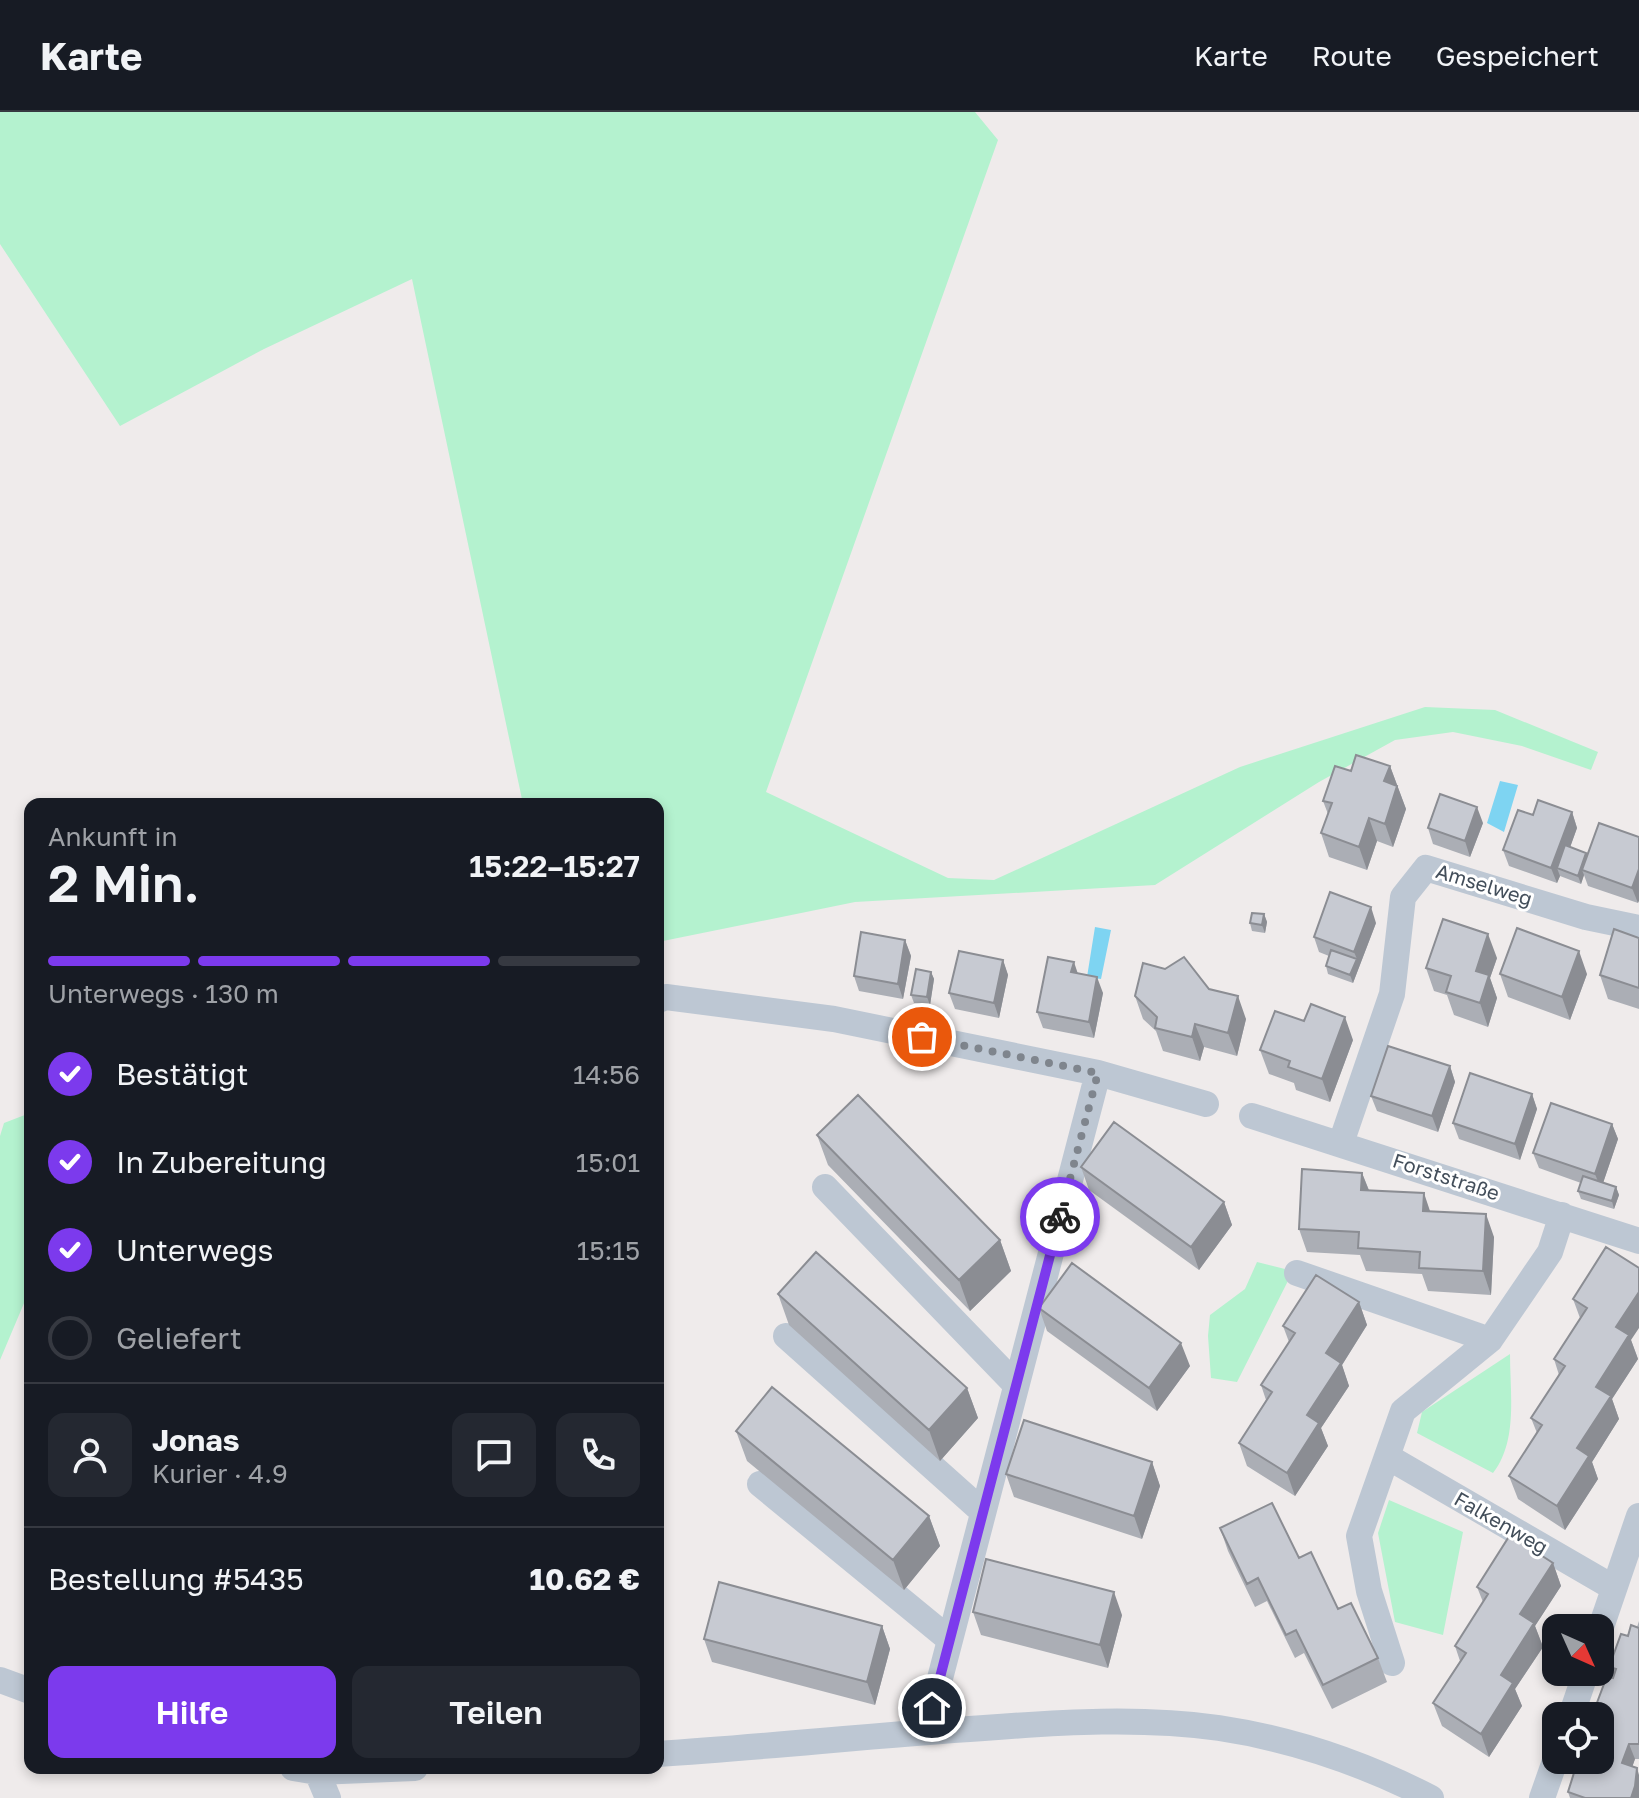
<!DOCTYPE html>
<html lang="de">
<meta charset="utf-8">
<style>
:root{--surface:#171b24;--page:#242831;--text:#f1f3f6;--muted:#9ea1a6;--line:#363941;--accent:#7c3aed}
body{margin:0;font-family:"Golos Text",sans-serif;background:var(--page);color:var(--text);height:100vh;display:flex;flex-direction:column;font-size:30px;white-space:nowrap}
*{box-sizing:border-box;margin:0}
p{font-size:26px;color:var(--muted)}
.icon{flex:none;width:44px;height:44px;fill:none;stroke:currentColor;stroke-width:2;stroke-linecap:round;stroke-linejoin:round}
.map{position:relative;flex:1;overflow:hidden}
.drawer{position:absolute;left:24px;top:686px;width:640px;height:976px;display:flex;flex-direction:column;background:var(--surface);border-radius:16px;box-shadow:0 4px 12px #0003}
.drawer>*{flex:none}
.needle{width:52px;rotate:135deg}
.tools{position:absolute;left:1542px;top:1502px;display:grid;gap:16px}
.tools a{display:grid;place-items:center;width:72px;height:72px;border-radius:16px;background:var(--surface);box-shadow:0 4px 12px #0003;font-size:40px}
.pin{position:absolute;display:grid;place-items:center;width:68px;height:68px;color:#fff;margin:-34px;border:4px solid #fff;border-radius:50%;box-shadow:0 2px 8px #0007}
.courier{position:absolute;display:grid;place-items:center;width:80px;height:80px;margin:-40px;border:6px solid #7c3aed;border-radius:50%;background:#fff;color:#222;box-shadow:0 2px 10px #0007}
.overview em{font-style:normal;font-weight:600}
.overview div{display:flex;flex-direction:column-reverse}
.overview{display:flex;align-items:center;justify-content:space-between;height:136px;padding:0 24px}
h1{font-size:52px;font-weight:600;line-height:60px}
.bar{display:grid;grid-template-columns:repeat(4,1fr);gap:12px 8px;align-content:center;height:96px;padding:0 24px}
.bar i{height:10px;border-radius:6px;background:var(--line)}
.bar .active{background:var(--accent)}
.bar p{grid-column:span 4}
.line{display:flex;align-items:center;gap:20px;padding:0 24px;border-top:2px solid var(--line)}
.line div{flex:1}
.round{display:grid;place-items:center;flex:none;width:84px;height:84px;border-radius:16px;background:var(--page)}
ol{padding:0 24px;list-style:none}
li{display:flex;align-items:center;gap:24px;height:88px}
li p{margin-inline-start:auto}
li .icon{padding:8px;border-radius:50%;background:var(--accent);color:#fff;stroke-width:4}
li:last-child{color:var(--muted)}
li i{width:44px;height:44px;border:4px solid var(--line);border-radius:50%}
.button{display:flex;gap:16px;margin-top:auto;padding:16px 24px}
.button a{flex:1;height:92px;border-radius:16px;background:var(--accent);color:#fff;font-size:32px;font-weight:600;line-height:92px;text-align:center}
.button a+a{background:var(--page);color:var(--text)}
header{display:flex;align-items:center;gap:48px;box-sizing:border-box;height:112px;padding:0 40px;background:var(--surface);border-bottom:2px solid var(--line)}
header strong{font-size:38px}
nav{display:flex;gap:44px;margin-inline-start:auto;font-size:28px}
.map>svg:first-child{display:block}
</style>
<header>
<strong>Karte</strong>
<nav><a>Karte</a><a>Route</a><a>Gespeichert</a></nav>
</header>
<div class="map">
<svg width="1639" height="1686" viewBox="0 0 1639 1686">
<rect width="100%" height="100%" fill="#efebeb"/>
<path fill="#b4f2cf" d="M0,0H975L998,28L766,680L948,766L994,768L1240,655L1425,595L1495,598L1598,640L1591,658L1522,634L1453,620L1395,628L1319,670L1155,773L855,790L658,830V692H523L412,167L264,237L120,314L0,132Z
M30,1001V1177L0,1248V1024L4,1011Z
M1257,1150L1293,1159L1237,1270L1211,1266L1208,1224L1210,1203L1245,1177Z
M1510,1242C1510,1281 1518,1329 1493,1361L1417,1321L1422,1300Z
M1389,1388L1463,1420L1443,1523L1395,1510L1378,1421Z"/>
<path fill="#7ed4f2" d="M1500,669L1518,673L1504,720L1487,711Z
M1095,815L1111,818L1101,867L1087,865Z"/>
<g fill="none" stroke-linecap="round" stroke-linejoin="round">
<path stroke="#bdc7d3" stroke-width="26" d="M658,888L666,885L834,907L1098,961L1206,992
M1252,1004L1639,1129
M1341,1031L1392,882L1403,785L1426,756L1586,805L1639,816
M825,1075L1016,1273
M1297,1161L1490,1228
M786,1224L983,1400
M1388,1345L1614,1476
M760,1372L950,1528
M1600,1518L1639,1404
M1392,1551L1369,1479L1359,1424L1403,1299L1490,1228L1550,1140L1562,1103
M0,1568L30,1579
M1571,1604L1586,1560
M926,1620L1098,961
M658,1642C767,1635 875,1623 984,1616C1062,1610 1141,1605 1219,1616C1292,1627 1365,1652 1431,1686
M293,1656L317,1660L415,1656
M317,1660L328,1686
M1542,1686L1556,1646"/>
</g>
<path fill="#abaeb5" d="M1390,654L1406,697L1393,735L1377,729L1367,758L1329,745L1321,721L1328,702L1323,689L1351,659Z
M1572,700L1577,716L1570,735L1586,741L1588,744L1639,725L1638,791L1588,774L1584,763L1581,772L1560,764L1557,771L1509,754L1503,738L1533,703Z
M1483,711L1470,745L1433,732L1428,716Z
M1264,802L1267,810L1265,821L1252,819L1250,811Z
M1376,811L1353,871L1328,862L1326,854L1329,844L1319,840L1314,825Z
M1639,826V897L1608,887L1600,863Z
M905,828L911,844L903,887L859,879L854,864Z
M1497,846L1490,866L1497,886L1488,915L1454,903L1447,883L1434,879L1426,856Z
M1003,848L1008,863L999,906L955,897L949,881Z
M931,860L934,867L930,893L914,891L911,883Z
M1078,861L1103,881L1094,926L1043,916L1037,900Z
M1500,862H1587L1570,908L1508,885Z
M1209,877L1246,907L1237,944L1204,935L1200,949L1163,939L1156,919L1143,907L1135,884Z
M1353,928L1330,990L1296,978L1294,971L1269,962L1260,938Z
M1450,954L1455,970L1438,1020L1377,999L1371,984Z
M1532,982L1537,997L1520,1048L1459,1027L1453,1011Z
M1612,1012L1618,1027L1603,1071L1616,1075L1619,1083L1614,1097L1581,1087L1578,1079L1581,1071L1539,1056L1533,1041Z
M817,1023L1000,1128L1011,1159L970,1199L828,1053Z
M1081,1055L1224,1090L1232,1113L1199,1158L1089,1078Z
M1362,1061L1369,1078L1430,1099L1494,1125L1491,1183L1428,1179L1422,1162L1366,1159L1360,1143L1307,1140L1299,1117Z
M1606,1135L1631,1228L1638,1247L1612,1287L1619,1307L1592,1350L1598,1367L1565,1418L1518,1387L1509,1364L1537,1321L1531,1306L1559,1263L1554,1247L1580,1206L1573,1187Z
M778,1182L967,1276L978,1306L940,1349L789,1213Z
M1359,1190L1367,1213L1342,1253L1349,1274L1321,1316L1328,1334L1295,1384L1247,1354L1239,1331L1266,1288L1261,1273L1289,1230L1283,1214Z
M1039,1196L1190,1254L1157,1299L1047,1219Z
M736,1319L929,1404L940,1434L904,1478L747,1349Z
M1152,1350L1160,1374L1142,1427L1014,1385L1006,1362Z
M1220,1416L1338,1497L1378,1546L1387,1570L1332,1597L1304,1541L1295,1546L1267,1489L1255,1495L1228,1439Z
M1553,1451L1561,1474L1535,1514L1543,1535L1515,1577L1522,1594L1489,1645L1442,1614L1433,1591L1460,1549L1455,1534L1483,1490L1477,1475Z
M973,1500L1122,1503L1108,1556L981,1523Z
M1639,1509V1647H1635L1632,1655L1639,1686H1570L1568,1680L1600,1604H1598L1595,1596L1613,1566L1609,1555L1637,1515Z
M882,1514L890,1537L875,1593L712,1550L704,1527Z"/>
<path fill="#8b8d93" d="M1390,654L1406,697L1393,735L1385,712L1384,669Z
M1477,695L1483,711L1470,745L1465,729Z
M1572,700L1577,716L1562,758L1557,756L1560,764L1557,771L1551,756Z
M1369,706L1377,729L1367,758L1359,735Z
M1586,741L1589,749L1582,758L1584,763L1581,772L1578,764Z
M1639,757V789L1638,791L1632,776Z
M1371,795L1376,811L1353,871L1350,863L1357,847L1354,840Z
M1264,802L1267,810L1265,821L1262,813Z
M1488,822L1497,846L1490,866L1497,886L1488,915L1480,891L1476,859Z
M905,828L911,844L903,887L898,872Z
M1579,839L1587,862L1570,908L1562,885Z
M1003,848L1008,863L999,906L994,891Z
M1074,850L1079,865L1071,860Z
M931,860L934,867L930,893L927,885Z
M1097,865L1103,881L1094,926L1089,910Z
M1238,884L1246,907L1237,944L1228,921Z
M1345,905L1353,928L1330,990L1322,967Z
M1195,912L1204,935L1200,949L1192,925Z
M1450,954L1455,970L1438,1020L1432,1004Z
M1532,982L1537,997L1520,1048L1515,1032Z
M1612,1012L1618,1027L1601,1077L1595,1062Z
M1362,1061L1371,1084L1361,1078Z
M1616,1075L1619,1083L1614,1097L1612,1089Z
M1424,1081L1432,1105L1423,1099Z
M1224,1090L1232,1113L1199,1158L1191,1135Z
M1486,1102L1494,1125L1491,1183L1483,1159Z
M1000,1128L1011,1159L970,1199L959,1168Z
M1639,1180V1216L1631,1228L1638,1247L1612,1287L1619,1307L1592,1350L1598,1367L1565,1418L1557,1394L1616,1215Z
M1359,1190L1367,1213L1342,1253L1349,1274L1321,1316L1328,1334L1295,1384L1287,1361L1326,1241Z
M1181,1231L1190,1254L1157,1299L1149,1276Z
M967,1276L978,1306L940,1349L929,1318Z
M1152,1350L1160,1374L1142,1427L1134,1404Z
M929,1404L940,1434L904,1478L893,1448Z
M1553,1451L1561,1474L1535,1514L1543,1535L1515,1577L1522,1594L1489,1645L1481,1622L1520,1502Z
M1114,1480L1122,1503L1108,1556L1100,1533Z
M882,1514L890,1537L875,1593L867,1570Z
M1629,1632L1635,1647L1628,1667L1622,1651Z
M1637,1656L1639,1663V1686H1631Z"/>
<path fill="#c7cad2" stroke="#8b8d93" stroke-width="2" d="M1356,643L1390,654L1384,669L1397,674L1385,712L1369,706L1359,735L1321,721L1332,691L1323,689L1335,654L1351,659Z
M1440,682L1477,695L1465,729L1428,716Z
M1538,688L1572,700L1551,756L1503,738L1518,698L1533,703Z
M1599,711L1639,725V757L1632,776L1582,758Z
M1565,733L1586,741L1578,764L1557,756Z
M1330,780L1371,795L1354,840L1314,825Z
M1252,801L1264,802L1262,813L1250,811Z
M1443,807L1488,822L1476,859L1489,863L1480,891L1446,880L1451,864L1426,856Z
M1517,816L1579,839L1562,885L1500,862Z
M1614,817L1639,826V876L1600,863Z
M861,820L905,828L898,872L854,864Z
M1331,838L1357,847L1350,863L1326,854Z
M959,839L1003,848L994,891L949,881Z
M1048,845L1074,850L1071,860L1097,865L1089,910L1037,900Z
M1184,845L1209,877L1238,884L1228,921L1195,912L1192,925L1155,916L1157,905L1135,884L1143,851L1165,857Z
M916,857L931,860L927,885L911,883Z
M1311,892L1345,905L1322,967L1288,955L1290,949L1260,938L1275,899L1304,909Z
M1388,934L1450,954L1432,1004L1371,984Z
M1470,961L1532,982L1515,1032L1453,1011Z
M858,983L1000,1128L959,1168L817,1023Z
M1551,991L1612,1012L1595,1062L1533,1041Z
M1114,1010L1224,1090L1191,1135L1081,1055Z
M1302,1057L1362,1061L1361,1078L1424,1081L1423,1099L1486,1102L1483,1159L1419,1156L1420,1140L1358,1136L1359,1120L1299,1117Z
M1583,1064L1616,1075L1612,1089L1578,1079Z
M1606,1135L1639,1156V1180L1616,1215L1629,1223L1596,1275L1611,1284L1577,1336L1589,1344L1557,1394L1509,1364L1542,1313L1531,1306L1565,1254L1554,1247L1587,1196L1573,1187Z
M816,1140L967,1276L929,1318L778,1182Z
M1072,1151L1181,1231L1149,1276L1039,1196Z
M1316,1163L1359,1190L1326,1241L1341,1251L1307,1303L1319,1311L1287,1361L1239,1331L1272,1280L1261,1273L1295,1221L1283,1214Z
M772,1275L929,1404L893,1448L736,1319Z
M1024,1308L1152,1350L1134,1404L1006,1362Z
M1272,1391L1299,1446L1311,1440L1338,1497L1351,1491L1378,1546L1323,1573L1296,1518L1286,1523L1258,1466L1247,1472L1220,1416Z
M1510,1423L1553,1451L1520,1502L1534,1511L1501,1563L1513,1571L1481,1622L1433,1591L1466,1541L1455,1534L1488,1482L1477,1475Z
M986,1447L1114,1480L1100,1533L973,1500Z
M719,1470L882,1514L867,1570L704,1527Z
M1631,1513L1639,1516V1632H1629L1622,1651L1637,1656L1635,1674L1631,1686H1585L1568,1680L1578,1648H1600V1604L1602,1598L1595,1596L1607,1564L1613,1566L1616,1557L1609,1555L1621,1522L1628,1524Z"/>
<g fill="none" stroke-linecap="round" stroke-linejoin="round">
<path stroke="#7f858d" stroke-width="8" stroke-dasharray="0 14.4" d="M922,925L1098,961L1060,1105"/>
<path stroke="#7c3aed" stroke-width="10" d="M932,1596L1060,1105"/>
</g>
<g text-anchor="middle" stroke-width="6" stroke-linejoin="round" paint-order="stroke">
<g font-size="20" fill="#434e5a" stroke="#fff">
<text transform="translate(1484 773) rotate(17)" y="7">Amselweg</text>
<text transform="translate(1446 1065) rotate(18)" y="7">Forststraße</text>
<text transform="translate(1501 1411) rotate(30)" y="7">Falkenweg</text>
</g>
</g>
</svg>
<div class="tools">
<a><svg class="needle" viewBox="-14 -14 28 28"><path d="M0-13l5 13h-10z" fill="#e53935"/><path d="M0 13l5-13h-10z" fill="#9ea1a6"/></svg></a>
<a><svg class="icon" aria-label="locate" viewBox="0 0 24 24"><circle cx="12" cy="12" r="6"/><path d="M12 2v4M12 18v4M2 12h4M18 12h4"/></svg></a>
</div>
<div class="pin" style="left:922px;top:925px;background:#ea580c"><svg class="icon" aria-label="bag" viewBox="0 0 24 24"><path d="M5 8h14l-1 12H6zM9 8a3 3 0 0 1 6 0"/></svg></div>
<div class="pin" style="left:932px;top:1596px;background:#1f2937"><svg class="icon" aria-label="home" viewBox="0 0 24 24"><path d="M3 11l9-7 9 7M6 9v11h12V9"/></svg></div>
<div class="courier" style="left:1060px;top:1105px"><svg class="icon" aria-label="bike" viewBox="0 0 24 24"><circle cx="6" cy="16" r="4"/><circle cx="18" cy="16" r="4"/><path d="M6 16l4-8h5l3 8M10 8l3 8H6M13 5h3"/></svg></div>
<section class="drawer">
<div class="overview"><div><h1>2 Min.</h1><p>Ankunft in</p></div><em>15:22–15:27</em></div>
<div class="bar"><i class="active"></i><i class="active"></i><i class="active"></i><i></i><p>Unterwegs · 130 m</p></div>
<ol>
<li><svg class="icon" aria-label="check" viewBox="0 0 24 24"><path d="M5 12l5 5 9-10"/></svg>Bestätigt<p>14:56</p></li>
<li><svg class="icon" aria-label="check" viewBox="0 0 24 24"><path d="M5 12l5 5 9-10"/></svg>In Zubereitung<p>15:01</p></li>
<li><svg class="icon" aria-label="check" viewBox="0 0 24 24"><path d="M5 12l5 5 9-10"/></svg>Unterwegs<p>15:15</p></li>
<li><i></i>Geliefert</li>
</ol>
<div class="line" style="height:144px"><a class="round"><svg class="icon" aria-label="person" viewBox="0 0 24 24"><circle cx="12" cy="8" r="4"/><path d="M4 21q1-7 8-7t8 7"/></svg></a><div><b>Jonas</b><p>Kurier · 4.9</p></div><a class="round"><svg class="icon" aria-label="chat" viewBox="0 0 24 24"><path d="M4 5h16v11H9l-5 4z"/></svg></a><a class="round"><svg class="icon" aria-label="phone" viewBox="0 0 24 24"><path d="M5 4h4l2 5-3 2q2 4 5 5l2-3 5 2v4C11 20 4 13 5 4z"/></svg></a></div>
<div class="line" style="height:104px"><div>Bestellung #5435</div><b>10.62 €</b></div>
<div class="button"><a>Hilfe</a><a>Teilen</a></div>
</section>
</div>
